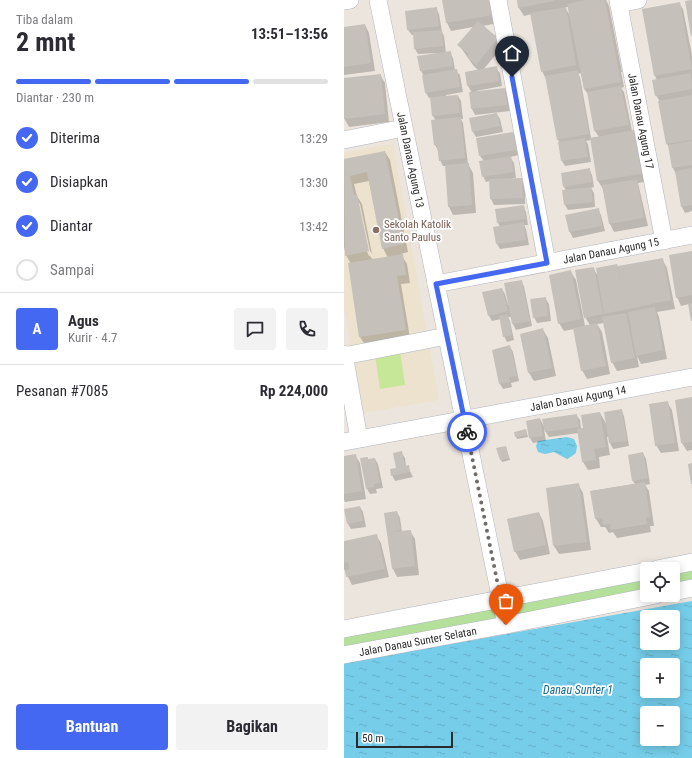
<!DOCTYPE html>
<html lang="id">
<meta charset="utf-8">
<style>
:root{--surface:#fff;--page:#f2f2f3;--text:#2b2b33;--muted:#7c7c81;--line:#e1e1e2;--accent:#4468f2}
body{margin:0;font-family:"Roboto Condensed",sans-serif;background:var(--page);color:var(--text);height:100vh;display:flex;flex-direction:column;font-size:15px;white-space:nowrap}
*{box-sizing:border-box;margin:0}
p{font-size:13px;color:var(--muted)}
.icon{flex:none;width:22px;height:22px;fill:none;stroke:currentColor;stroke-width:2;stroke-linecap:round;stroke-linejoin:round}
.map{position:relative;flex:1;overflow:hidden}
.panel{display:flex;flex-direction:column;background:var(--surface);width:344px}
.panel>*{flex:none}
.tools{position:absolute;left:296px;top:562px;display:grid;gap:8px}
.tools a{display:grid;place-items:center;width:40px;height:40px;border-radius:4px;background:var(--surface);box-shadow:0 2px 10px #0003;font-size:20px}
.scale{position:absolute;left:12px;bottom:10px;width:97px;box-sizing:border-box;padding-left:4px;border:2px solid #2b2b2b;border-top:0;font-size:11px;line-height:14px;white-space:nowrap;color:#2b2b2b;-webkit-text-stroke:3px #fff;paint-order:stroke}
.pin{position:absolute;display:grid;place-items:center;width:34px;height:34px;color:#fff;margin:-41px -17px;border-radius:50% 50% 50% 0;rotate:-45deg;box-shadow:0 0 4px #0007}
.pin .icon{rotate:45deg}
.courier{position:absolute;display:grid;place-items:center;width:40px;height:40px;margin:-20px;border:3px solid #4468f2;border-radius:50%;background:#fff;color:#222;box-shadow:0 1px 5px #0007}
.headline em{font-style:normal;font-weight:700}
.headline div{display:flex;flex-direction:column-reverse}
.headline{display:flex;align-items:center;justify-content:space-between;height:68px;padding:0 16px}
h1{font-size:26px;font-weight:700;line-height:30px}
.bar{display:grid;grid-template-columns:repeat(4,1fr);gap:6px 4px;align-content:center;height:48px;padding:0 16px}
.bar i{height:5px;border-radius:3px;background:var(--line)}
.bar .current{background:var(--accent)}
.bar p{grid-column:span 4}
.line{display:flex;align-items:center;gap:10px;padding:0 16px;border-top:1px solid var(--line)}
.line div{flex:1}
.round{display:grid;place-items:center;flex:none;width:42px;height:42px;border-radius:4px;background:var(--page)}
ol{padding:0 16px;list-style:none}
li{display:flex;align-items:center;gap:12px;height:44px}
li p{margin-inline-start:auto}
li .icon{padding:4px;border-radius:50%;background:var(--accent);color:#fff;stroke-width:4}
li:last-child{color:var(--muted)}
li i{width:22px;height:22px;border:2px solid var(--line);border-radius:50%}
.button{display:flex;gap:8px;margin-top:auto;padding:8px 16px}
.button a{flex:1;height:46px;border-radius:4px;background:var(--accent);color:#fff;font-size:16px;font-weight:700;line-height:46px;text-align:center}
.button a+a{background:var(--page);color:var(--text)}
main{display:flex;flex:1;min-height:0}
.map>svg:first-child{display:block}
</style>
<main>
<section class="panel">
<div class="headline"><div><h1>2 mnt</h1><p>Tiba dalam</p></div><em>13:51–13:56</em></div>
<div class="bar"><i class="current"></i><i class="current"></i><i class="current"></i><i></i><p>Diantar · 230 m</p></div>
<ol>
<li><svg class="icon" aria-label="check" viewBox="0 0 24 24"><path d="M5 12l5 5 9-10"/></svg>Diterima<p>13:29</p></li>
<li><svg class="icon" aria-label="check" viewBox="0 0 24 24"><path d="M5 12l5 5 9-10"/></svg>Disiapkan<p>13:30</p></li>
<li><svg class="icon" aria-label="check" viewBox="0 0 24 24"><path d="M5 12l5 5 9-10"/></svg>Diantar<p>13:42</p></li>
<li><i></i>Sampai</li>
</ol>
<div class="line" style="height:72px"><b class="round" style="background:var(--accent);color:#fff">A</b><div><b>Agus</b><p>Kurir · 4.7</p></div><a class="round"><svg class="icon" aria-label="chat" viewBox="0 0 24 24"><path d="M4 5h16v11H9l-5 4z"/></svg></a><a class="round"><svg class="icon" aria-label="phone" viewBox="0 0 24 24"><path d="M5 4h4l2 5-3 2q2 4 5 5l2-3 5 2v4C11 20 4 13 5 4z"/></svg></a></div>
<div class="line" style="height:52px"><div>Pesanan #7085</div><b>Rp 224,000</b></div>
<div class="button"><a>Bantuan</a><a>Bagikan</a></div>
</section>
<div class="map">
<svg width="348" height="758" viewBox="0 0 348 758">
<defs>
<pattern id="water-ripples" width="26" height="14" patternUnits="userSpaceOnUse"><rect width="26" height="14" fill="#75cde9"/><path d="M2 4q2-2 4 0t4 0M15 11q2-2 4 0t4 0" fill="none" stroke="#65b0c8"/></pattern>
</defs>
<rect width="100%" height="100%" fill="#ece5dd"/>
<path fill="#ede2ce" d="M49,144L95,400L19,413L0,307V152Z"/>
<path fill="#b5e09c" d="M348,562V588L329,592V569Z
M303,571V595L0,655V629Z"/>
<path fill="#c7e798" d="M54,337L61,385L36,389L29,341Z"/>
<path fill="url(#water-ripples)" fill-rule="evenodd" d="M223,437L230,439L233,446L232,453L228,456L223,459L210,452L201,454L194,452L192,446L194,441Z
M348,601V758H0V663ZM303,617H329V643H303ZM303,665H329V691H303ZM303,713H329V739H303Z"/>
<path fill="#0003" fill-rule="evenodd" d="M99,0H155L159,22L139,26L154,39L158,47L139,70L152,68L156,73L158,86L132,91L133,92L161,89L164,95L166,111L131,115L128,109L126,93H128L124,86L122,73L135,71L129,65L115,45L129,27L107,31L103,23Z
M174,0H262L265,6L278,72H277L280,87L277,88L280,92L288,131L306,181L294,183L304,226L270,232L266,224L259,189L254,181L247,140L242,141L244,144L247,162L221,166L218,161L216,143L214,140L202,79L198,71L188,14L180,16L175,8ZM221,7H225L226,16ZM237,73L240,89L244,94L251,131L255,137L247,138L236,77L234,74Z
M335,3L339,9L348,55V211L341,213L338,207L332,174L329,168L326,149L323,144L316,102L312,95L313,80L311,76Z
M92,8L95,14L98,32L100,36L102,53L106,52L109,58L111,70L116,75L119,92L102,95V97L114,96L117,101L119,119H117L119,123L124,164L129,173L132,213L109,215L105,207L102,166H99L96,160L94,150L91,145L92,121L89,116L88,98H85L82,93L80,76L77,71L74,57L93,54V53L74,54L71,49L70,35H68L64,30Z
M21,25L25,33L31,71L0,75V28Z
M36,75L41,83L45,122L5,127L0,118V79Z
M152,113L156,119L159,132L132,137L129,132Z
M169,133L172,138L175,155L166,157L170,163L172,178H168V180L177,179L181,185V204L150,205L147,199L146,181L142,182L139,176L140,161L136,156Z
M41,152L46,160L64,252L57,254L63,264L66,283L57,284L66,338L21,345L16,337L5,264H7L2,255L0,247V160ZM25,181L39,248L44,258L29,260L26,256H25L21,247L14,201L16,204L26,251L28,254L18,204L13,196L10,184Z
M245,169L248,175L250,187L247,188L250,193L251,207L224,210L221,205L222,190L220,187Z
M179,206L182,212L184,225H180L182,229L185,245L156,249L153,244L151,228L156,227L154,223L152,210Z
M254,210L257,215L261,231L229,238L226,232L223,216Z
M348,252V319L345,304L337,306L333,297Z
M318,259L323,268L331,309L313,312L315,317L323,359L297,364L293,356L295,367L273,371L268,362L260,323L253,324L258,332L266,374L243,379L238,370L230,329L220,331L215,323L227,272L232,280L241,326L246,325L241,317L249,268L254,276L273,265L274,267Z
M177,281L180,286L188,326L172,330L169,324L168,317H164L166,321L170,340L163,342L160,336L157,319L148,321L145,316L158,289L161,294L164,305H165Z
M201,298L205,304L207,321L193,323L190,317Z
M199,330L204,338L212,376L190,381L185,373L177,334Z
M166,347L169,352L175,381L167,383L168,387L159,389L156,384Z
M348,398V450L343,451L338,443Z
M323,402L328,410L335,451L317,453L312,445Z
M277,410L280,416L285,446L269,449L266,443L265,437H263L266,455L255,457L256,468L244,470L239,462L235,433L205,437L200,429L202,441L189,443L186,438L183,421L196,419L201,428L232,415L236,420L237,429L240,428L256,413L263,425Z
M182,430L184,437L173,439L172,437Z
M162,447L166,460L158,462L157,460Z
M57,452L61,458L62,467H64L69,477L51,481L48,475L53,469Z
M299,453L302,459L306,484L301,485L305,491L310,526H306L307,532L273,538L269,532L265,533L261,527H257L252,519L248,491L291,484L289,481Z
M11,455L16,463L22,499L1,502L0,500V457Z
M31,459L34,464L39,488L32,489L33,493L26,494L23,489Z
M234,484L239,493L247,550L215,554L210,546Z
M16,507L19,512L22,527L7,529L4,524Z
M53,512L56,518L58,532L66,531L71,539L75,575L53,577L49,569L44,534Z
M195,513L199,521L206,554L176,560L171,551Z
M32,535L37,543L45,577L8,585L0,569V542Z"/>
<path fill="#c5c0b9" d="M98,0H152L155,14L102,23Z
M173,0H210V1L174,8Z
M242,0H261L277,82L240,89L223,4Z
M348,0V35L347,36L341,1Z
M336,2L348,69L310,76L298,9Z
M93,7L95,26L63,30L61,11Z
M222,7L232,65L197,72L186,13Z
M134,21L154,38L132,65L123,57L125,54L113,45Z
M21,24L27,63L0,67V27Z
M98,30L99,46L70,49L69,32Z
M107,51L109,66L76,71L73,56Z
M153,66L155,81L123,86L121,72Z
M113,69L116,87L81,93L78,75Z
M234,70L245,134L213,140L201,76Z
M347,73L348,89L311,96L308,80Z
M37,74L41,114L0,119V78Z
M277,86L285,125L250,131L243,92Z
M161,88L163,105L127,109L125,92Z
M114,95L116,113L88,116L86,97Z
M348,95V140L322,144L314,101Z
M153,113L156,126L128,132L125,118Z
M117,117L121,158L95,161L93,145H90L87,120Z
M295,129L302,173L253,181L246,138Z
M169,132L173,150L135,156L132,138Z
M241,138L244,157L217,161L214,142Z
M348,141V165L328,168L324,145Z
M41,151L60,244L38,249L23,172L6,176L10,195L13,194L25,251L1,256L0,159Z
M167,156L170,172L138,177L135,161Z
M125,163L128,205L104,207L101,165Z
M246,168L248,182L219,187L217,173Z
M348,168V205L337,207L331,171Z
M178,178L179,198L146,199L145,179Z
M293,179L300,218L265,224L258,185Z
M247,187L249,202L220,205L218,190Z
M180,205L182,219L153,223L151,209Z
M255,208L258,226L225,232L221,215Z
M180,222L182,240L152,244L149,227Z
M348,251V295L332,298L325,255Z
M59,254L62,275L53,276L62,330L15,337L4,263Z
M319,258L327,300L260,314L252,268L273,264L276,280L274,266Z
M250,267L259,314L240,318L231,270Z
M227,270L237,319L214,324L205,275Z
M178,280L186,321L168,324L160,283Z
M158,288L164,311L144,316L138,292Z
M202,297L204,316L189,318L186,299Z
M348,303V321H347L344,304Z
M311,307L319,350L292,356L284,312Z
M282,313L291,358L267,363L258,317Z
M164,314L168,335L159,337L155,316Z
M253,323L262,366L237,371L229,328Z
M199,328L208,368L184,373L176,334Z
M166,345L173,376L165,377L166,382L155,384L148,350Z
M348,397V442L337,443L331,400Z
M324,401L331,443L311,446L305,404Z
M278,409L283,441L265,443L260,412Z
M256,412L262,447L250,449L252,460L238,462L233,429L239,428L237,415Z
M233,414L235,427L201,432L198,419Z
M196,418L199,436L185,438L182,421Z
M182,429L183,435L171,437L170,432Z
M162,446L165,458L156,460L152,448Z
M58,451L61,466L65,465L66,472L47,476L46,469L52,468L49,453Z
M299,452L304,478L288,481L284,455Z
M12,454L18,491L0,494V456Z
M24,457V459L31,458L36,483L30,484V487L22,489L16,458Z
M348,463V484H347L344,464Z
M301,482L306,517L302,518L303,524L267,530L266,524L259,525L258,518L251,519L246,491Z
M235,483L243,542L209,546L202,488Z
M16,506L19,521L3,524L0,509Z
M53,511L57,530L46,532L67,530L71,566L48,569L40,513Z
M195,512L202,545L170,552L163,519Z
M33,534L41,569L2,577L1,571L5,569L4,562L0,563V541Z"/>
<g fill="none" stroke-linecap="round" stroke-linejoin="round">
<g stroke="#b1b4be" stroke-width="18">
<g id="minor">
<path id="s1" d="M34,0L162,625"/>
<path d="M154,0L203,263"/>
<path id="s2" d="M274,0L320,241"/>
<path d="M0,1L6,0"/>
<path d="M275,4L294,0"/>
<path d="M0,140L60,128"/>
<path id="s3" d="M92,284L348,235"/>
<path d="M0,354L15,439"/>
<path d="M0,356L103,336"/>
<path id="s4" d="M0,442L348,377"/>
<path d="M313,569L348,562"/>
<path d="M329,592L348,588"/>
<path d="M0,629L303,571"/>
<path id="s5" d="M0,655L162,625L312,595"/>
</g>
</g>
<use href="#minor" stroke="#fff" stroke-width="17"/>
</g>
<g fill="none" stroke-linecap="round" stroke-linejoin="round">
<path stroke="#6f6c69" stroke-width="4" stroke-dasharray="0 7.2" d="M123,432L162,625"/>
<path stroke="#4468f2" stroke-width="5" d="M123,432L92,284L203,263L168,77"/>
</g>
<circle fill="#8d6e63" stroke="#fff" stroke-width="1.5" cx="32" cy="230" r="4"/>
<g text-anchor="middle" stroke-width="3.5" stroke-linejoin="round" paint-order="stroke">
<g font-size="11" fill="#2b2b2b" stroke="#fff">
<text dy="4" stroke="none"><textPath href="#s2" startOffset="123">Jalan Danau Agung 17</textPath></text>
<text dy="4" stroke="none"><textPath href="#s1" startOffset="163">Jalan Danau Agung 13</textPath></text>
<text dy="4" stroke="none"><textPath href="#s3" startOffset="178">Jalan Danau Agung 15</textPath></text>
<text dy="4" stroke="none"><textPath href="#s4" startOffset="238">Jalan Danau Agung 14</textPath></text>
<text dy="4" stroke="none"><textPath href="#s5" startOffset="75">Jalan Danau Sunter Selatan</textPath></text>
</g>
<g font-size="11" fill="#785e54" stroke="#fff" text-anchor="start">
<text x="40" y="228">Sekolah Katolik<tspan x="40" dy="13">Santo Paulus</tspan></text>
</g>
<g font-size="12" font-style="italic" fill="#136c96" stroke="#fff">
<text x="234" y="694">Danau Sunter 1</text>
</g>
</g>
</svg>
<div class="tools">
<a><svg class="icon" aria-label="locate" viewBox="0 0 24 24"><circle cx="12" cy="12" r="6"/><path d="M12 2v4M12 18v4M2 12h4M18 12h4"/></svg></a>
<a><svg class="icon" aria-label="layers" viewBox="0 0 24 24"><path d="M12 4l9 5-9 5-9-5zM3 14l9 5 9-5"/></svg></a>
<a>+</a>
<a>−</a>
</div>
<div class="scale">50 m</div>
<div class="pin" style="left:162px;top:625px;background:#ea580c"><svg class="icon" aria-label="bag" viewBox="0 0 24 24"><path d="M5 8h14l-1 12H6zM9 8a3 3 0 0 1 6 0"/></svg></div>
<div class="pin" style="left:168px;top:77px;background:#1f2937"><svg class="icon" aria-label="home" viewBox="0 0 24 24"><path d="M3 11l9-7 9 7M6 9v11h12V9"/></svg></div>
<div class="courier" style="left:123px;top:432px"><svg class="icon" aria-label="bike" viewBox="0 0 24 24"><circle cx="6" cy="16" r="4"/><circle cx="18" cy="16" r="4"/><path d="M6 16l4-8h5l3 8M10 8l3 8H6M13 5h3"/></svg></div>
</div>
</main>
